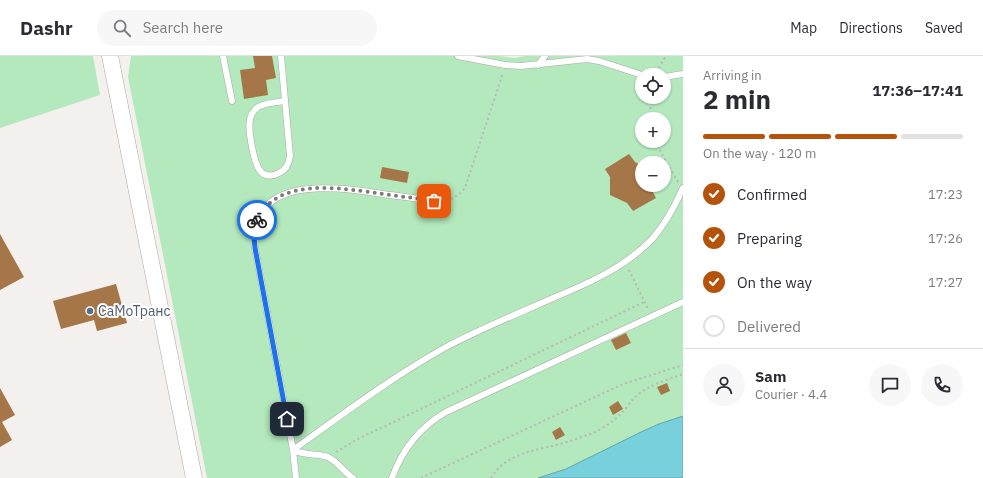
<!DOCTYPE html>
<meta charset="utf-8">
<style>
:root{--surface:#fff;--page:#f7f7f7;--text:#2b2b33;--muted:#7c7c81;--line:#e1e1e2;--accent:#b45309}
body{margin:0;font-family:"IBM Plex Sans",sans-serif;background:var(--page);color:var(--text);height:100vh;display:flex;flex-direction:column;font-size:15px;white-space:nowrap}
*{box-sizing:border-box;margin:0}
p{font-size:13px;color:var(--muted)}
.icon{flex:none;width:22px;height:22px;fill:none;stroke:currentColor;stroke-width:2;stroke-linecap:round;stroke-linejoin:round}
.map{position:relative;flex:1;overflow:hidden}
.details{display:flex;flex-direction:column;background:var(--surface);width:300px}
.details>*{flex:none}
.controls{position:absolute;left:635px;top:12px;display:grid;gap:8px}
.controls a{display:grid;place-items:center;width:36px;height:36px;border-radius:50%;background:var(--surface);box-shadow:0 1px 3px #0004;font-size:20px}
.pin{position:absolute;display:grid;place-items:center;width:34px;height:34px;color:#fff;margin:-17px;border-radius:8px;box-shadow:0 2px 6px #0006}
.courier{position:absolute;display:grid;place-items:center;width:40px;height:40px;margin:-20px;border:3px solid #1a73e8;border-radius:50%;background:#fff;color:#222;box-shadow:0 1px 5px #0007}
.head em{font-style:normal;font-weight:700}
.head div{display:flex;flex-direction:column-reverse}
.head{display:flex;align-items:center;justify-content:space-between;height:68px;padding:0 20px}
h1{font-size:26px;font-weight:700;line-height:30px}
.bar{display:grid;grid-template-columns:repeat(4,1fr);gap:6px 4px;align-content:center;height:48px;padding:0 20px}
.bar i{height:5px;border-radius:3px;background:var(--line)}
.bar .active{background:var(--accent)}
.bar p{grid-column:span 4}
.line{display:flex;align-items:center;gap:10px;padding:0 20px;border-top:1px solid var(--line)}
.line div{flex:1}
.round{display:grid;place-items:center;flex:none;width:42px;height:42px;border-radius:21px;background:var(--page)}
ol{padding:0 20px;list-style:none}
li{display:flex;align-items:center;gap:12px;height:44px}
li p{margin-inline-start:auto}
li .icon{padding:4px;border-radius:50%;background:var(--accent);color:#fff;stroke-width:4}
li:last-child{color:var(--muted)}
li i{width:22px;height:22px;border:2px solid var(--line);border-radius:50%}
header{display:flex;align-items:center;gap:24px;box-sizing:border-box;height:56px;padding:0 20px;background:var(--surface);border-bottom:1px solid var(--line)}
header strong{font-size:19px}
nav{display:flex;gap:22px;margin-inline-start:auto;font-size:14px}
.search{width:280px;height:36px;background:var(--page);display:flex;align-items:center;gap:10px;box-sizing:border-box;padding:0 14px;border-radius:22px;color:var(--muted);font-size:15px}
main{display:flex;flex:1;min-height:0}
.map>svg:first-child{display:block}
</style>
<header>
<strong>Dashr</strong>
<div class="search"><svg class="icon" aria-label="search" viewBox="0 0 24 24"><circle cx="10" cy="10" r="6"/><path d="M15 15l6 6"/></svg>Search here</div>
<nav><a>Map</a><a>Directions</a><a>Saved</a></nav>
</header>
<main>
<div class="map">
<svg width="683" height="422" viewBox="0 0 683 422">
<rect width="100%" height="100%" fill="#f3f0ed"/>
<path fill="#b3e9bd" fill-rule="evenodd" d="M0,0H93L100,39L0,72Z
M131,0H499L515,2L525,0H683V422H207L128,21ZM642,19H664V41H642ZM642,63H664V85H642ZM642,107H664V129H642Z"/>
<path fill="#79d0dd" stroke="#67a3ac" d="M683,360V422H538L566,413L641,376L659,368Z"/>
<path fill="#a57748" d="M253,0H272L276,22L266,24L268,39L244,43L240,14L255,12Z
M629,98L635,106L642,110V129H649L656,142L633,155L627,147L610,139V121L605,113Z
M382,111L409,116L407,127L380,122Z
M0,178L24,221L0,234Z
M116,228L127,267L97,275L94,264L61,273L53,245Z
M626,277L631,287L616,294L611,284Z
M667,327L670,335L661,339L657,331Z
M0,332L15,359L2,366L12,384L0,391Z
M618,345L623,353L613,359L609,351Z
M560,371L565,379L556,384L552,376Z"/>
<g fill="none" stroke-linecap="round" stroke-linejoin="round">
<g stroke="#adaaa8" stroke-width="7">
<path id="lane" d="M223,0L232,45
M281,0L290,100C289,107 287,114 279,117C259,127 255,106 252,91C250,79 245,60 258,51C265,47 276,46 285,45
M458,0L505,9L521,10L587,3L599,5L642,19
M538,9L545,0
M664,21L683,18
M296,422L293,394C343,358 392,321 446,291C480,273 517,258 553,242C589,227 626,211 653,182C666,167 675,150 683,132
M353,422C344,416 338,406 328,401C317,397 305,400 293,394L255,192C249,120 329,130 376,137C396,140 415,142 434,145
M392,422C402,394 420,371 446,356L683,246"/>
</g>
<g stroke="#adaaa8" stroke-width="17">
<path id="secondary" d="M110,0L194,422"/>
</g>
<path stroke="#bab8b5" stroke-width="2" stroke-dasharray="2 3" stroke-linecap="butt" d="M656,16L666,0
M650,63L651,41
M655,85L662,98L678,126
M441,145C452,144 458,140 465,132L503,17
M629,214L648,253
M336,396L356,384L644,246
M421,422L623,328L683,309
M491,422C507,396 536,395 563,387C574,384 585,380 595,376C607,370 618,362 626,352C631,345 636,339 643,335C655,327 670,323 683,318"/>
<use href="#lane" stroke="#fff" stroke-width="6"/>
<use href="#secondary" stroke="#fff" stroke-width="16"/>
</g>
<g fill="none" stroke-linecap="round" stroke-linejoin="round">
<path stroke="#7d7a79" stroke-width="4" stroke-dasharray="0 7.2" d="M257,164C277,121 339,132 377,137C396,140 415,142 434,145"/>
<path stroke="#1a73e8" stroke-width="5" d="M257,164L254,180L255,192L287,363"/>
</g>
<circle fill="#5c6f8a" stroke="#fffefd" stroke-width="1.5" cx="90" cy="255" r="4"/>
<g text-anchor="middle" stroke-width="4" stroke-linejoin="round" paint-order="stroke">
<g font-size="14" fill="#4e5e75" stroke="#fffefd" text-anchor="start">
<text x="98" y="260">СаМоТранс</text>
</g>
</g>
</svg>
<div class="controls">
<a><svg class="icon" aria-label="locate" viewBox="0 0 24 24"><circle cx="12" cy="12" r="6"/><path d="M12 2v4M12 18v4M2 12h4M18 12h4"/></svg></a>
<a>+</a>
<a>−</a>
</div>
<div class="pin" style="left:434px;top:145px;background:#ea580c"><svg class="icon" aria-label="bag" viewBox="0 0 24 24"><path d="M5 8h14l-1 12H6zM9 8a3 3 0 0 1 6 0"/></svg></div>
<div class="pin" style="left:287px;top:363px;background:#1f2937"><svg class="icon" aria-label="home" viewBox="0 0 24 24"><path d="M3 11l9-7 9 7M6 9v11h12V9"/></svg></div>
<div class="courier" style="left:257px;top:164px"><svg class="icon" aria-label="bike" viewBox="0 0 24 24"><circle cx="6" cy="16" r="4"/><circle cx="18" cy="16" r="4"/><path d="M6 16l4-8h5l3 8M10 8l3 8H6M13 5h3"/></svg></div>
</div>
<section class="details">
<div class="head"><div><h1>2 min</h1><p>Arriving in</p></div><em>17:36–17:41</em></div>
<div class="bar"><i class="active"></i><i class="active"></i><i class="active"></i><i></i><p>On the way · 120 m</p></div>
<ol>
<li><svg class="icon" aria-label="check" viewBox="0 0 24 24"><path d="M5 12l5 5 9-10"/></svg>Confirmed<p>17:23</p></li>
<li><svg class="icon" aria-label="check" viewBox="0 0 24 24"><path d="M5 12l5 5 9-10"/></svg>Preparing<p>17:26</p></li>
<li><svg class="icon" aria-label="check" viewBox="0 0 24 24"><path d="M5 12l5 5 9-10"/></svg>On the way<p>17:27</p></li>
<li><i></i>Delivered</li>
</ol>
<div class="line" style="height:72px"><a class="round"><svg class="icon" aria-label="person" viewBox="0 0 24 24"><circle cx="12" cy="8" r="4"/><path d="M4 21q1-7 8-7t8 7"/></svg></a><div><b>Sam</b><p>Courier · 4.4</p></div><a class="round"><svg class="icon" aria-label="chat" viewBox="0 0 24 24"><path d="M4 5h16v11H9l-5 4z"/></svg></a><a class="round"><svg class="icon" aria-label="phone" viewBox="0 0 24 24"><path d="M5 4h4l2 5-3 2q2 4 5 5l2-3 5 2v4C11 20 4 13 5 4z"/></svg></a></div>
</section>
</main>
